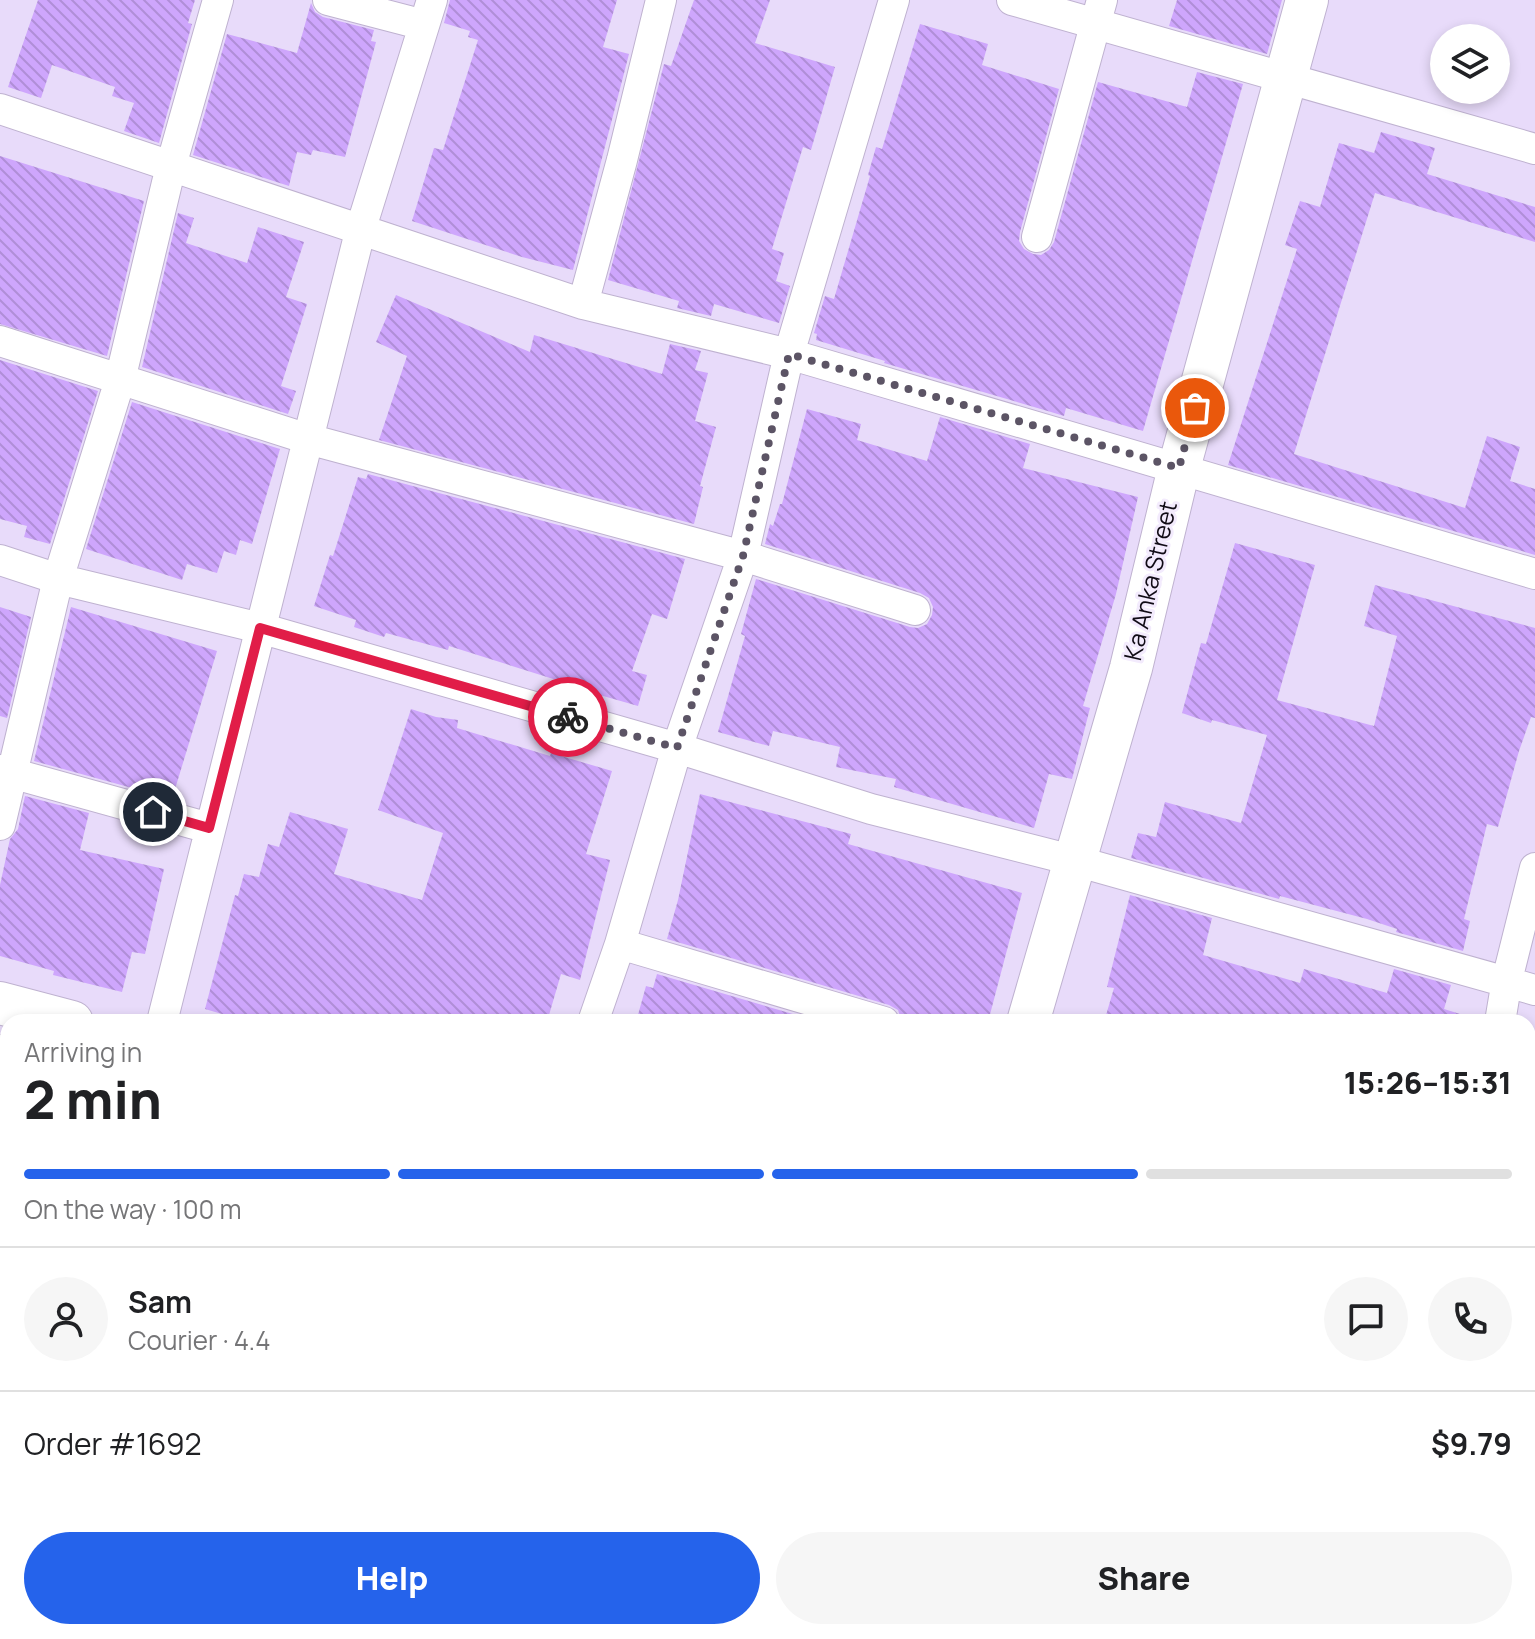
<!DOCTYPE html>
<meta charset="utf-8">
<style>
:root{--surface:#fff;--page:#f6f6f6;--text:#202124;--muted:#757577;--line:#e0e0e0;--accent:#2563eb}
body{margin:0;font-family:Manrope,sans-serif;background:var(--page);color:var(--text);height:100vh;display:flex;flex-direction:column;font-size:30px;white-space:nowrap}
*{box-sizing:border-box;margin:0}
p{font-size:26px;color:var(--muted)}
.icon{flex:none;width:44px;height:44px;fill:none;stroke:currentColor;stroke-width:2;stroke-linecap:round;stroke-linejoin:round}
.map{position:relative;flex:1;overflow:hidden}
.drawer{position:absolute;left:0px;top:1014px;width:1536px;height:626px;display:flex;flex-direction:column;background:var(--surface);border-radius:24px 24px 0 0;box-shadow:0 4px 12px #0003}
.drawer>*{flex:none}
.buttons{position:absolute;left:1430px;top:24px;display:grid;gap:16px}
.buttons a{display:grid;place-items:center;width:80px;height:80px;border-radius:50%;background:var(--surface);box-shadow:0 4px 12px #0003;font-size:40px}
.pin{position:absolute;display:grid;place-items:center;width:68px;height:68px;color:#fff;margin:-34px;border:4px solid #fff;border-radius:50%;box-shadow:0 2px 8px #0007}
.courier{position:absolute;display:grid;place-items:center;width:80px;height:80px;margin:-40px;border:6px solid #e11d48;border-radius:50%;background:#fff;color:#222;box-shadow:0 2px 10px #0007}
.summary em{font-style:normal;font-weight:800}
.summary div{display:flex;flex-direction:column-reverse}
.summary{display:flex;align-items:center;justify-content:space-between;height:136px;padding:0 24px}
h1{font-size:52px;font-weight:800;line-height:60px}
.bar{display:grid;grid-template-columns:repeat(4,1fr);gap:12px 8px;align-content:center;height:96px;padding:0 24px}
.bar i{height:10px;border-radius:6px;background:var(--line)}
.bar .selected{background:var(--accent)}
.bar p{grid-column:span 4}
.line{display:flex;align-items:center;gap:20px;padding:0 24px;border-top:2px solid var(--line)}
.line div{flex:1}
.round{display:grid;place-items:center;flex:none;width:84px;height:84px;border-radius:42px;background:var(--page)}
.cta{display:flex;gap:16px;margin-top:auto;padding:16px 24px}
.cta a{flex:1;height:92px;border-radius:48px;background:var(--accent);color:#fff;font-size:32px;font-weight:800;line-height:92px;text-align:center}
.cta a+a{background:var(--page);color:var(--text)}
.map>svg:first-child{display:block}
</style>
<div class="map">
<svg width="1535" height="1639" viewBox="0 0 1535 1639">
<defs>
<pattern id="building-back-hatch" width="6" height="6" patternUnits="userSpaceOnUse" patternTransform="scale(2)"><rect width="6" height="6" fill="#cea6fc"/><path d="M-1 5l2 2M0 0l6 6M5-1l2 2" fill="none" stroke="#b08ed7"/></pattern>
</defs>
<rect width="100%" height="100%" fill="#e8dbfa"/>
<path fill="url(#building-back-hatch)" d="M38,0H195L188,23L192,24L159,143L124,131L134,103L112,96L115,87L52,65L41,98L8,87Z
M450,0H617L603,47L629,54L573,270L522,257L412,221L434,148L443,150L478,40L468,37L470,31L444,23Z
M694,0H770L755,43L835,67L811,150L803,147L772,249L784,253L776,281L790,286L779,323L714,304L711,316L677,308L679,301L608,280L664,64L671,66Z
M1177,0H1282L1267,54L1169,26Z
M311,3L315,12L323,17L374,30L371,41L376,42L345,157L313,150L311,155L297,152L289,186L193,155L227,34L297,53Z
M920,24L988,44L982,65L1059,89L1020,232L1019,241L1024,249L1033,254L1041,255L1049,250L1054,242L1098,82L1187,107L1197,72L1243,84L1143,431L1066,408L1064,416L1051,412L884,363L885,361L816,340L817,334L814,333L825,296L834,299L870,176L868,175L876,147L882,149Z
M1381,132L1435,148L1427,174L1535,207V242L1375,193L1294,454L1465,508L1487,436L1520,447L1510,481L1535,489V555L1228,465L1297,249L1285,245L1300,201L1320,207L1339,143L1374,153Z
M0,156L144,201L107,356L0,324Z
M178,213L194,218L186,243L247,263L258,227L304,242L286,297L307,304L281,386L296,391L288,414L142,367Z
M396,295L530,352L534,335L662,374L670,344L701,351L695,370L708,373L695,421L716,427L700,486L703,487L694,524L379,440L407,356L376,342Z
M0,360L98,391L50,544L24,537L27,526L0,519Z
M132,402L280,449L252,544L240,540L236,555L224,551L217,573L187,564L182,580L86,549Z
M807,409L861,424L857,440L927,461L940,417L1030,444L1023,468L1138,497L1116,594L1083,706L1090,708L1072,779L1049,774L1034,828L894,787L896,779L836,767L840,747L773,731L769,746L718,732L745,636L741,634L756,579L910,627L918,628L927,624L932,615L933,607L929,598L920,593L765,544L770,524L773,526L780,504H782Z
M368,474L685,559L667,619L652,614L632,671L647,675L638,706L565,685L566,683L449,646L448,650L386,633L384,637L354,627L356,620L314,606L330,555L333,556L358,477L366,479Z
M1235,543L1315,565L1277,700L1374,726L1397,636L1364,626L1375,585L1535,628V718L1531,717L1519,751L1498,827L1487,824L1464,919L1470,921L1463,951L1396,932L1397,929L1367,919L1280,896L1279,899L1131,858L1138,833L1156,837L1165,802L1241,823L1267,735L1212,720L1211,723L1182,713L1201,643L1206,644Z
M0,607L31,617L7,718L0,716Z
M71,607L217,651L172,799L34,761Z
M411,709L436,717L458,720L457,728L550,756L551,753L612,771L586,854L610,860L580,980L561,974L547,1022H249L205,1009L235,895L238,896L244,874L259,877L268,844L279,847L290,812L348,829L334,874L422,900L443,833L378,810Z
M700,794L851,834L848,844L1022,893L988,1022H902L898,1010L889,1005L667,939L678,900Z
M25,796L89,813L80,850L164,869L145,954L132,952L122,992L53,975L54,971L0,956V885L10,839L18,829Z
M1130,895L1212,918L1203,955L1300,983L1304,969L1387,993L1394,969L1451,985L1444,1009L1460,1014L1459,1022H1104L1114,988L1107,987Z
M657,974L820,1022H636L646,986L653,988Z"/>
<g fill="none" stroke-linecap="round" stroke-linejoin="round">
<g stroke="#bfb2d0" stroke-width="32">
<path id="street" d="M328,0L424,25
M1012,0L1535,149
M0,109L583,304L789,354L1535,574
M1037,237L1102,0
M583,304L622,160L661,0
M0,341L308,439L743,556L915,610
M0,560L58,579L260,628L677,748L871,809L1076,861L1535,990
M0,770L209,828
M0,825L58,579L120,380L171,166L218,0
M620,944L884,1022
M162,1022L361,228L432,0
M593,1022L620,944L677,748L743,556L789,354L894,0
M1500,1022L1507,980L1535,868
M1528,1206L1535,1208
M0,1512L8,1515
M0,1604L8,1573
M476,1632L502,1639
M208,1639L210,1632
M435,1639L437,1632
M1333,1639L1335,1632"/>
</g>
<g stroke="#bfb2d0" stroke-width="44">
<path id="secondary" d="M0,1003L72,1022
M1028,1022L1131,668L1179,468L1307,0
M0,1056L8,1058
M1528,1435L1535,1437
M1528,1478L1535,1479
M863,1639L865,1632"/>
</g>
<use href="#street" stroke="#fff" stroke-width="30"/>
<use href="#secondary" stroke="#fff" stroke-width="42"/>
</g>
<g fill="none" stroke-linecap="round" stroke-linejoin="round">
<path stroke="#5c5465" stroke-width="8" stroke-dasharray="0 14.4" d="M568,717L677,748L743,556L789,354L1179,468L1195,408"/>
<path stroke="#e11d48" stroke-width="10" d="M153,812L209,828L260,628L568,717"/>
</g>
<g text-anchor="middle" stroke-width="6" stroke-linejoin="round" paint-order="stroke">
<g font-size="24" fill="#100b15" stroke="#f3ebfd">
<text transform="translate(1151 581) rotate(-77)" y="8">Ka Anka Street</text>
</g>
</g>
</svg>
<div class="buttons">
<a><svg class="icon" aria-label="layers" viewBox="0 0 24 24"><path d="M12 4l9 5-9 5-9-5zM3 14l9 5 9-5"/></svg></a>
</div>
<div class="pin" style="left:1195px;top:408px;background:#ea580c"><svg class="icon" aria-label="bag" viewBox="0 0 24 24"><path d="M5 8h14l-1 12H6zM9 8a3 3 0 0 1 6 0"/></svg></div>
<div class="pin" style="left:153px;top:812px;background:#1f2937"><svg class="icon" aria-label="home" viewBox="0 0 24 24"><path d="M3 11l9-7 9 7M6 9v11h12V9"/></svg></div>
<div class="courier" style="left:568px;top:717px"><svg class="icon" aria-label="bike" viewBox="0 0 24 24"><circle cx="6" cy="16" r="4"/><circle cx="18" cy="16" r="4"/><path d="M6 16l4-8h5l3 8M10 8l3 8H6M13 5h3"/></svg></div>
<section class="drawer">
<div class="summary"><div><h1>2 min</h1><p>Arriving in</p></div><em>15:26–15:31</em></div>
<div class="bar"><i class="selected"></i><i class="selected"></i><i class="selected"></i><i></i><p>On the way · 100 m</p></div>
<div class="line" style="height:144px"><a class="round"><svg class="icon" aria-label="person" viewBox="0 0 24 24"><circle cx="12" cy="8" r="4"/><path d="M4 21q1-7 8-7t8 7"/></svg></a><div><b>Sam</b><p>Courier · 4.4</p></div><a class="round"><svg class="icon" aria-label="chat" viewBox="0 0 24 24"><path d="M4 5h16v11H9l-5 4z"/></svg></a><a class="round"><svg class="icon" aria-label="phone" viewBox="0 0 24 24"><path d="M5 4h4l2 5-3 2q2 4 5 5l2-3 5 2v4C11 20 4 13 5 4z"/></svg></a></div>
<div class="line" style="height:104px"><div>Order #1692</div><b>$9.79</b></div>
<div class="cta"><a>Help</a><a>Share</a></div>
</section>
</div>
